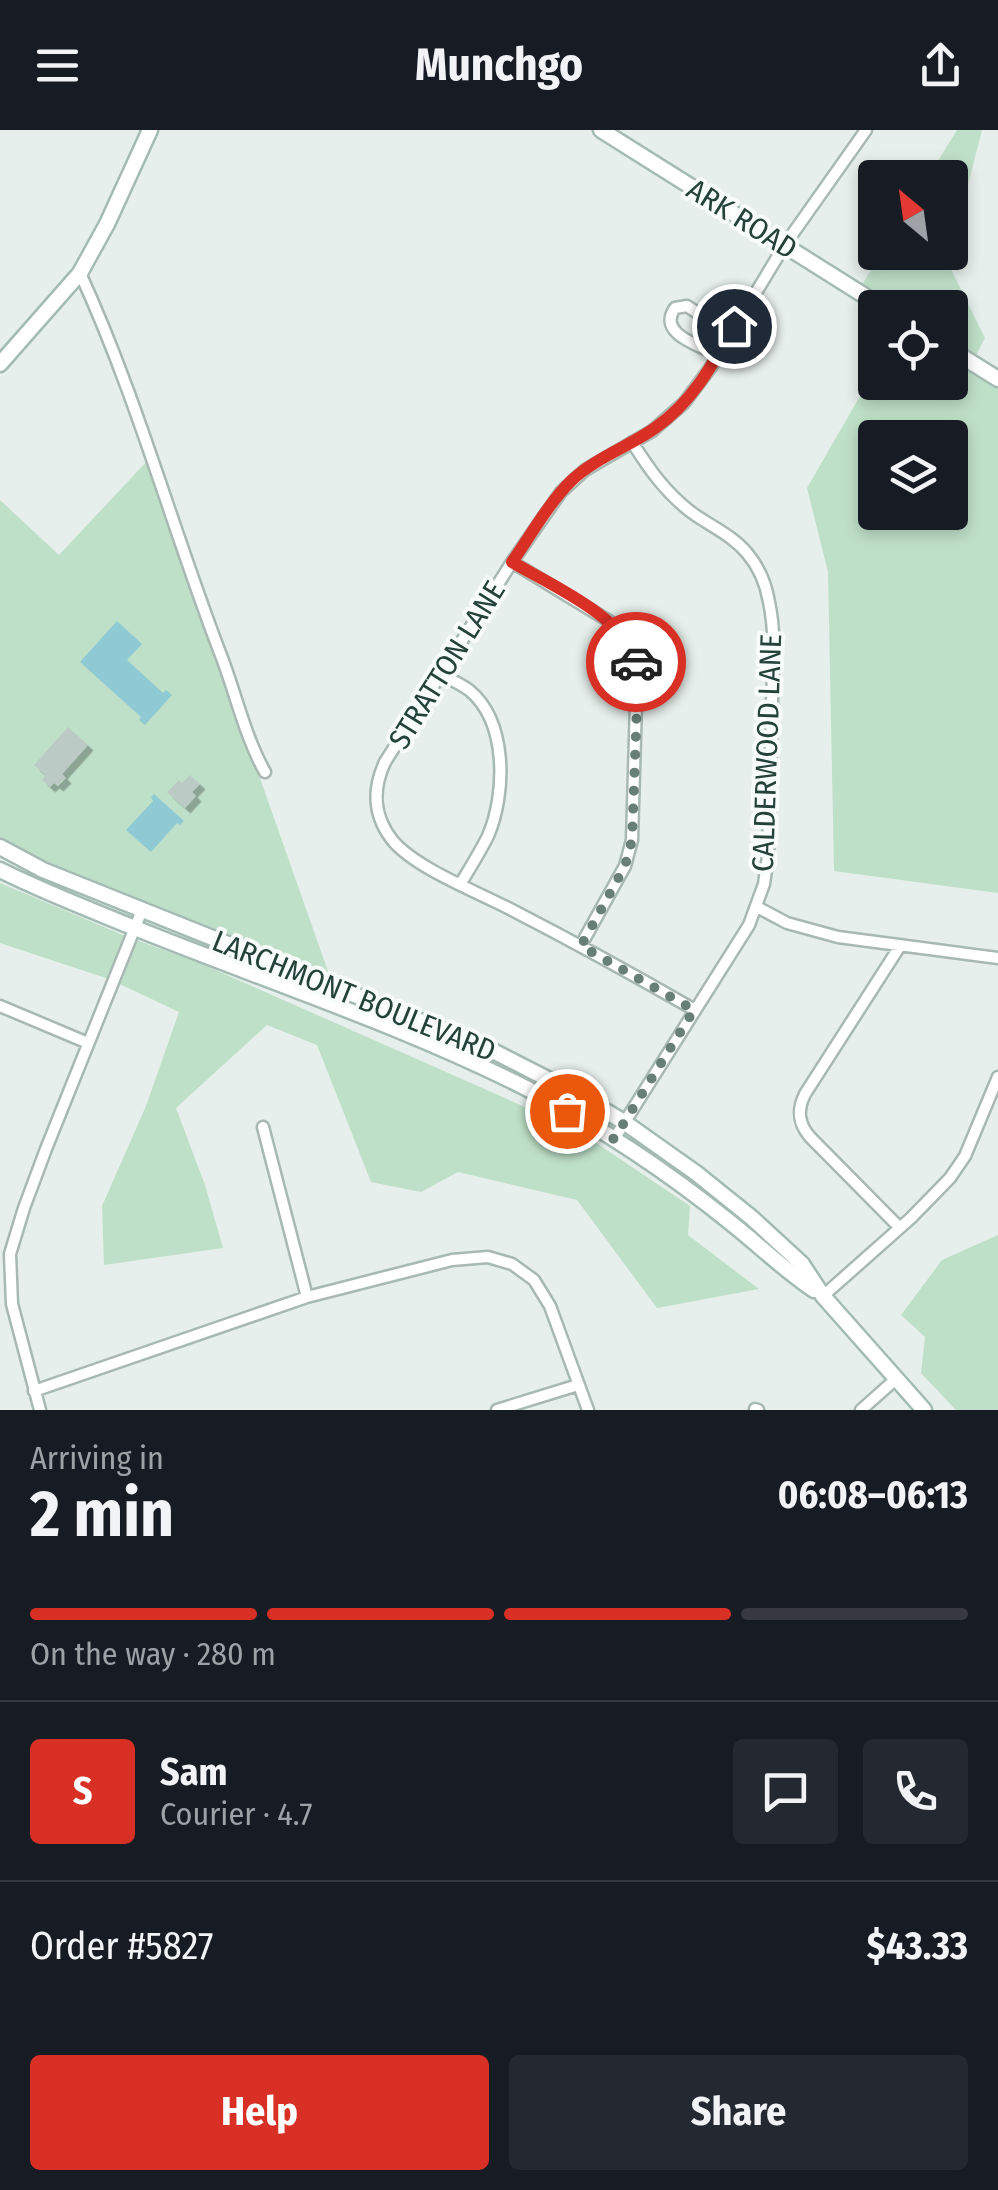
<!DOCTYPE html>
<meta charset="utf-8">
<style>
:root{--surface:#171b24;--page:#242831;--text:#f1f3f6;--muted:#9ea1a6;--line:#363941;--accent:#d93025}
body{margin:0;font-family:"Fira Sans Condensed",sans-serif;background:var(--page);color:var(--text);height:100vh;display:flex;flex-direction:column;font-size:38px;white-space:nowrap}
*{box-sizing:border-box;margin:0}
p{font-size:32px;color:var(--muted)}
.icon{flex:none;width:55px;height:55px;fill:none;stroke:currentColor;stroke-width:2;stroke-linecap:round;stroke-linejoin:round}
.map{position:relative;height:1280px;overflow:hidden}
.panel{display:flex;flex-direction:column;background:var(--surface);flex:1}
.panel>*{flex:none}
.needle{width:65px;rotate:331deg}
.fabs{position:absolute;left:858px;top:30px;display:grid;gap:20px}
.fabs a{display:grid;place-items:center;width:110px;height:110px;border-radius:10px;background:var(--surface);box-shadow:0 5px 15px #0003;font-size:50px}
.pin{position:absolute;display:grid;place-items:center;width:85px;height:85px;color:#fff;margin:-42px;border:5px solid #fff;border-radius:50%;box-shadow:0 2px 10px #0007}
.courier{position:absolute;display:grid;place-items:center;width:100px;height:100px;margin:-50px;border:8px solid #d93025;border-radius:50%;background:#fff;color:#222;box-shadow:0 2px 12px #0007}
.head em{font-style:normal;font-weight:700}
.head div{display:flex;flex-direction:column-reverse}
.head{display:flex;align-items:center;justify-content:space-between;height:170px;padding:0 30px}
h1{font-size:65px;font-weight:700;line-height:75px}
.bar{display:grid;grid-template-columns:repeat(4,1fr);gap:15px 10px;align-content:center;height:120px;padding:0 30px}
.bar i{height:12px;border-radius:8px;background:var(--line)}
.bar .on{background:var(--accent)}
.bar p{grid-column:span 4}
.line{display:flex;align-items:center;gap:25px;padding:0 30px;border-top:2px solid var(--line)}
.line div{flex:1}
.round{display:grid;place-items:center;flex:none;width:105px;height:105px;border-radius:10px;background:var(--page)}
.cta{display:flex;gap:20px;margin-top:auto;padding:20px 30px}
.cta a{flex:1;height:115px;border-radius:10px;background:var(--accent);color:#fff;font-size:40px;font-weight:700;line-height:115px;text-align:center}
.cta a+a{background:var(--page);color:var(--text)}
header{display:flex;justify-content:space-between;align-items:center;height:130px;padding:0 30px;background:var(--surface);font-size:45px;font-weight:700}
.map>svg:first-child{display:block}
</style>
<header><svg class="icon" aria-label="menu" viewBox="0 0 24 24"><path d="M4 6h16M4 12h16M4 18h16"/></svg>Munchgo<svg class="icon" aria-label="share" viewBox="0 0 24 24"><path d="M12 15V3M7 8l5-5 5 5M5 13v7h14v-7"/></svg></header>
<div class="map">
<svg width="998" height="1280" viewBox="0 0 998 1280">
<defs>
<filter id="shadow"><feDropShadow dx="5.5" dy="5.5" stdDeviation="0" flood-color="#0004"/></filter>
</defs>
<rect width="100%" height="100%" fill="#e6efeb"/>
<path fill="#bfe0c8" fill-rule="evenodd" d="M957,0H982L948,133L985,208L973,231L998,248V763L834,741L828,442L807,358L875,240V252H950V178L876,177L856,164L882,123L950,122V48L928,47ZM875,308H950V382H875Z
M148,330L330,847L9,716L0,709V370L59,425Z
M0,753L123,805L202,834L577,1000L690,1076L688,1105L759,1159L657,1178L577,1070L458,1042L421,1062L371,1052L317,915L267,895L176,978L205,1055L223,1118L104,1135L102,1076L146,976L179,882L109,849L0,813Z
M998,1105V1280H956L921,1243L925,1207L901,1185L942,1130Z"/>
<path fill="#8ec9d4" d="M117,491L142,514L127,530L163,563L166,560L172,565L145,595L139,590L141,587L80,532Z
M154,664L184,691L180,695L177,693L151,722L126,700L153,671L151,667Z"/>
<path fill="#bbcac4" filter="url(#shadow)" d="M68,597L88,615L62,644L66,648L58,656L54,653L50,657L42,650L46,645L34,635Z
M190,645L200,654L192,662L196,666L185,678L167,662L179,650L182,653Z"/>
<g fill="none" stroke-linecap="round" stroke-linejoin="round">
<g stroke="#a8b8b2" stroke-width="15">
<path id="street" d="M80,143C137,267 173,401 222,528C236,565 246,609 265,642
M718,225C699,215 657,204 675,178L687,176L711,192L734,196
M512,432L609,491L632,516L637,538L632,710L625,736L581,815
M442,544C451,550 461,554 469,560C508,592 506,664 488,706C480,722 470,738 461,753
M757,777L787,793L838,807L998,828
M0,876L88,913
M695,880C634,845 574,812 512,780C478,762 417,739 393,711C373,686 372,660 385,632L512,432L561,362L585,340L652,301L684,273L711,237L784,116L866,0
M263,997L307,1167
M614,1009L749,795L764,754L768,726C769,675 771,623 772,572C773,539 776,504 769,472C766,454 759,437 747,423C732,405 710,396 691,382C665,362 649,339 632,312
M899,1097L810,1007C798,993 797,980 805,964L900,816
M823,1166L911,1088L950,1048L965,1026L998,947
M34,1261L307,1167L452,1130L488,1127L512,1134L534,1150L550,1176L588,1280
M755,1279L758,1280
M40,1280L12,1174L10,1124L24,1078L46,1019L142,780
M497,1280L578,1255
M861,1280L897,1248"/>
</g>
<g stroke="#a4bbb3" stroke-width="19">
<path id="secondary" d="M601,0L884,178
M950,219L998,249
M0,234L80,143L107,94L150,0
M0,717L43,740L487,918L575,963L624,992L696,1043L752,1088L802,1134L823,1166L924,1280
M0,740C46,763 93,781 140,800C269,852 404,896 528,959C600,997 668,1042 731,1093C759,1115 784,1140 814,1160"/>
</g>
<use href="#street" stroke="#fff" stroke-width="10"/>
<use href="#secondary" stroke="#fff" stroke-width="14"/>
</g>
<g fill="none" stroke-linecap="round" stroke-linejoin="round">
<path stroke="#687f78" stroke-width="10" stroke-dasharray="0 18" d="M567,981L614,1009L694,880L581,816L625,736L632,710L638,548L636,532"/>
<path stroke="#d93025" stroke-width="12" d="M636,532C625,487 551,455 512,432C531,405 548,374 571,351C595,328 628,317 655,298C692,273 713,234 734,196"/>
</g>
<g text-anchor="middle" stroke-width="8" stroke-linejoin="round" paint-order="stroke">
<g font-size="30" fill="#24423a" stroke="#f7fbf9">
<text transform="translate(742 89) rotate(32)" y="10">ARK ROAD</text>
<text transform="translate(447 535) rotate(-58)" y="10">STRATTON LANE</text>
<text transform="translate(767 623) rotate(-88)" y="10">CALDERWOOD LANE</text>
<text transform="translate(354 866) rotate(22)" y="10">LARCHMONT BOULEVARD</text>
</g>
</g>
</svg>
<div class="fabs">
<a><svg class="needle" viewBox="-14 -14 28 28"><path d="M0-13l5 13h-10z" fill="#e53935"/><path d="M0 13l5-13h-10z" fill="#9ea1a6"/></svg></a>
<a><svg class="icon" aria-label="locate" viewBox="0 0 24 24"><circle cx="12" cy="12" r="6"/><path d="M12 2v4M12 18v4M2 12h4M18 12h4"/></svg></a>
<a><svg class="icon" aria-label="layers" viewBox="0 0 24 24"><path d="M12 4l9 5-9 5-9-5zM3 14l9 5 9-5"/></svg></a>
</div>
<div class="pin" style="left:567px;top:981px;background:#ea580c"><svg class="icon" aria-label="bag" viewBox="0 0 24 24"><path d="M5 8h14l-1 12H6zM9 8a3 3 0 0 1 6 0"/></svg></div>
<div class="pin" style="left:734px;top:196px;background:#1f2937"><svg class="icon" aria-label="home" viewBox="0 0 24 24"><path d="M3 11l9-7 9 7M6 9v11h12V9"/></svg></div>
<div class="courier" style="left:636px;top:532px"><svg class="icon" aria-label="car" viewBox="0 0 24 24"><path d="M5 17H2v-5l4-1 3-4h7l3 4 3 1v5h-3M9 17h6M6 11h13"/><circle cx="7" cy="17" r="2"/><circle cx="17" cy="17" r="2"/></svg></div>
</div>
<section class="panel">
<div class="head"><div><h1>2 min</h1><p>Arriving in</p></div><em>06:08–06:13</em></div>
<div class="bar"><i class="on"></i><i class="on"></i><i class="on"></i><i></i><p>On the way · 280 m</p></div>
<div class="line" style="height:180px"><b class="round" style="background:var(--accent);color:#fff">S</b><div><b>Sam</b><p>Courier · 4.7</p></div><a class="round"><svg class="icon" aria-label="chat" viewBox="0 0 24 24"><path d="M4 5h16v11H9l-5 4z"/></svg></a><a class="round"><svg class="icon" aria-label="phone" viewBox="0 0 24 24"><path d="M5 4h4l2 5-3 2q2 4 5 5l2-3 5 2v4C11 20 4 13 5 4z"/></svg></a></div>
<div class="line" style="height:130px"><div>Order #5827</div><b>$43.33</b></div>
<div class="cta"><a>Help</a><a>Share</a></div>
</section>
